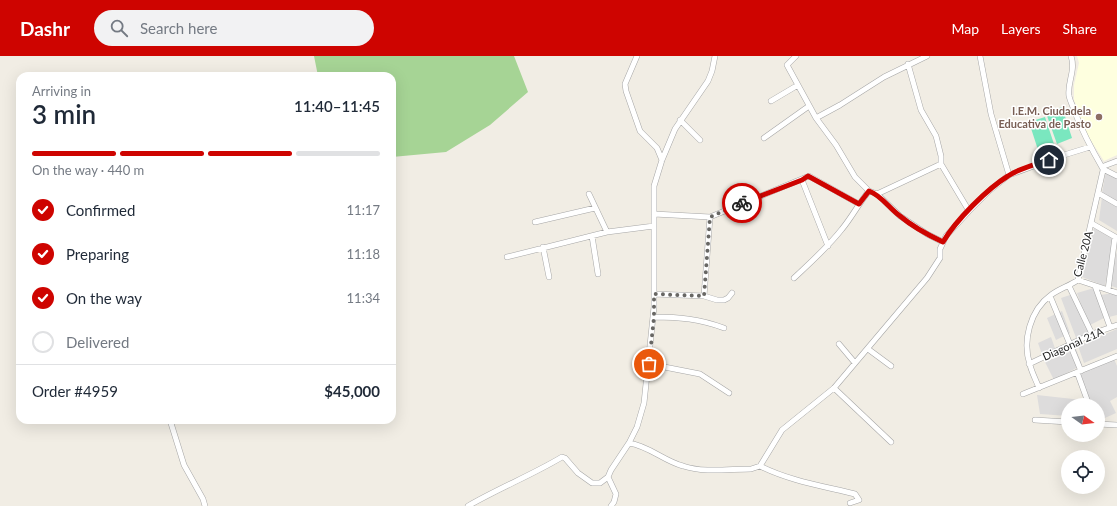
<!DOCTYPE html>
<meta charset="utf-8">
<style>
:root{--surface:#fff;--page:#f2f2f3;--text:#1f2937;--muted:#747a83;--line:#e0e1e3;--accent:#ce0400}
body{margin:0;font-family:Lato,sans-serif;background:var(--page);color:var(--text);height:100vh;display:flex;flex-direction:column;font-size:15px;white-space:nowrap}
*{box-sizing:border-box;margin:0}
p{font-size:13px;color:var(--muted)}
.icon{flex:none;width:22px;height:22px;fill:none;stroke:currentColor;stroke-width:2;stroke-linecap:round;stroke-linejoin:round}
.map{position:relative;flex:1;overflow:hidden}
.side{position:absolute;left:16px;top:16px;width:380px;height:352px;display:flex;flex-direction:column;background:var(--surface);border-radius:12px;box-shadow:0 4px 16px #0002}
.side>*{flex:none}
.needle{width:26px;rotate:104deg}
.buttons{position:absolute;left:1061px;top:342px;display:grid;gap:8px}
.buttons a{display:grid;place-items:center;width:44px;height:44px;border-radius:50%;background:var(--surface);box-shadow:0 4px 16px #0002;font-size:20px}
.pin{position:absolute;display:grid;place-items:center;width:34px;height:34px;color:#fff;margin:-17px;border:2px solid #fff;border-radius:50%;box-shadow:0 1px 4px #0007}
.courier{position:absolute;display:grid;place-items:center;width:40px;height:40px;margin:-20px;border:3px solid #ce0400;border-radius:50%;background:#fff;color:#222;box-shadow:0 1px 5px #0007}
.overview em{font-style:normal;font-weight:600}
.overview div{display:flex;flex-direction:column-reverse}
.overview{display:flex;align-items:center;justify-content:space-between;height:68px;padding:0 16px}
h1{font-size:26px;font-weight:600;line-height:30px}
.bar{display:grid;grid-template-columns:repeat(4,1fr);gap:6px 4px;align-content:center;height:48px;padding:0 16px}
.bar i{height:5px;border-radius:3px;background:var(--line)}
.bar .current{background:var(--accent)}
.bar p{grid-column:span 4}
.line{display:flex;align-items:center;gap:10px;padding:0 16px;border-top:1px solid var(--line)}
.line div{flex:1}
ol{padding:0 16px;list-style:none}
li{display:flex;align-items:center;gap:12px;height:44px}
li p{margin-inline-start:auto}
li .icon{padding:4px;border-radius:50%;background:var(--accent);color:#fff;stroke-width:4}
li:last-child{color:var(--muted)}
li i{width:22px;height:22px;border:2px solid var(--line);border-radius:50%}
header{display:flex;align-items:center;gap:24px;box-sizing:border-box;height:56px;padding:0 20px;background:var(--accent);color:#fff}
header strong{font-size:19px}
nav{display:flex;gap:22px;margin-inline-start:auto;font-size:14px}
.search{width:280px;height:36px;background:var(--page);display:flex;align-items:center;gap:10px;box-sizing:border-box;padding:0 14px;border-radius:22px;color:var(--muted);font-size:15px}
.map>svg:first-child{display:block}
</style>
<header>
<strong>Dashr</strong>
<div class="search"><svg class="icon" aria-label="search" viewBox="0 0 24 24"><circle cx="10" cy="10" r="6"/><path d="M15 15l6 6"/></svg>Search here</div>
<nav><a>Map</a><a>Layers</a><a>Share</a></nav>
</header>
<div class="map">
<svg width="1117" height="450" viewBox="0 0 1117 450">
<rect width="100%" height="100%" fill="#f1ede4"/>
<path fill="#dddcdc" d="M1106,115L1117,121V146L1102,137Z
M1102,141L1117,150V175L1099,164Z
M1094,172L1114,183L1105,230L1082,221Z
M1117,195V232L1109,229Z
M1094,232L1104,262L1088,270L1092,280L1078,287L1061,242L1076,237L1083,255L1077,237Z
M1113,237L1117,238V259L1109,261L1101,239Z
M1062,255L1070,277L1056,284L1047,262Z
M1117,273V293L1084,307L1078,290Z
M1051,281L1057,298L1044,304L1038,287Z
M1076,293L1082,309L1054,324L1045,306Z
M1114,303L1117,310V341L1110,345L1116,357L1098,365V349H1092L1078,319Z
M1037,339L1082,344L1084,349H1068V360L1040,358Z"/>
<path fill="#feffdf" d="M1077,0H1117V99L1104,105L1086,77L1074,44V29L1079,7Z"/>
<path fill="#a6d495" d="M314,0H514L528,36L490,69L446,96L392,101V20H318Z"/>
<path fill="#7ae7bf" d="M1062,51L1072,82L1057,88L1046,57Z
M1045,61L1055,91L1039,97L1029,66Z"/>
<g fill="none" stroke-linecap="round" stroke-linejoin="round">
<g stroke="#a6a6a6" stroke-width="6">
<path id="street" d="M637,0L625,28L626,35L640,75L657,92L662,104
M796,0L787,9L816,62L836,89L855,121L869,135L877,138L900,160L927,178L943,186
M980,0L991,58L1009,119
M1071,0C1076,15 1067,26 1069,40C1070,45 1073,50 1074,54C1082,75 1092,94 1103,113
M908,8L921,54L936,80L941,100V108L969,155
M771,45L798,29
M816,62L840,49L884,21L927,0
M680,64L700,84
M764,82L809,50
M1103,113L1117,120
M802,124L828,190
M1098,137L1117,148
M589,138L607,176
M877,138L941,108
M654,158L710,161L809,120L859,148
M535,166L595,152
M1091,167L1117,182
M592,180L598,218
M543,191L549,221
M507,201L607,176L654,170
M794,222C811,206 828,191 842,173C852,161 859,147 869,135
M1078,224L1117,237
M1069,230L1092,278
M1095,230L1110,271
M1108,234L1115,181
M654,238L704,240L717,244H724L728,242L732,237
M704,240L710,161
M1050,240L1081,315
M654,261C679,261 700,263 724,272
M839,288L855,307
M868,293L891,310
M649,308L700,318L729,337
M1029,308L1092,278L1117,269
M1077,316L1089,349
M834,332L891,386
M1039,332C1036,324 1032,317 1030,309C1022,285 1030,254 1051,239C1059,233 1069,230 1078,224L1104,110L1117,105
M1023,338L1117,300
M170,364L184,409L203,443L205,450
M1035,364L1068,366
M1098,368L1117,369
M629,387C649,390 664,405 683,410C704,417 729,413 751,413L760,410L782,374L834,332L927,222L940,202V193L946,180L969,155L989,135L1009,119L1064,99L1090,91
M760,410C790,425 823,430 855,438L859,444L850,447
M468,450C499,432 532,419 562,401L565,402L578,417L592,427H600L608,421
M611,450L614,446L616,438L608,421L611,414L629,387L637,371L644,347L654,251V130L662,104L675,73L708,25L712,15L715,0"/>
</g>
<use href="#street" stroke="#fff" stroke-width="5"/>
</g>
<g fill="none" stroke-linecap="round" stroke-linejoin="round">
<path stroke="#686764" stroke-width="4" stroke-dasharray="0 7.2" d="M649,308L654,261V238L704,240L710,161L742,147"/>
<path stroke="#ce0400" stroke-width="5" d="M742,147L802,124L808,120L859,148L869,135C882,140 889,152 900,160C913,171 928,179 943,186C956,164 987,133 1008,120C1020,112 1036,108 1049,104"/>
</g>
<circle fill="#8d6e63" stroke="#fff" stroke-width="1.5" cx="1099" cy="61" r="4"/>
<g text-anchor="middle" stroke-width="3" stroke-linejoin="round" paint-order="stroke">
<g font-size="11" font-weight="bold" fill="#785e54" stroke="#fff" text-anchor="end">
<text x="1091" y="59">I.E.M. Ciudadela<tspan x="1091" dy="13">Educativa de Pasto</tspan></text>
</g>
<g font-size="11" fill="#1f1f1f" stroke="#fff">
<text transform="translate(1083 198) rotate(-75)" y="4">Calle 20A</text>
<text transform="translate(1073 288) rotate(-24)" y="4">Diagonal 21A</text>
</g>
</g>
</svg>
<div class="buttons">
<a><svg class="needle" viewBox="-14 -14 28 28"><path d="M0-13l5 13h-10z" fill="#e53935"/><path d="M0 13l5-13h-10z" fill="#747a83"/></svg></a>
<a><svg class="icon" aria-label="locate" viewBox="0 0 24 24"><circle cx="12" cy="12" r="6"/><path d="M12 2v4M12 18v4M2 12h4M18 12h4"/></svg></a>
</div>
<div class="pin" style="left:649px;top:308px;background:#ea580c"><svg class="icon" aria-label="bag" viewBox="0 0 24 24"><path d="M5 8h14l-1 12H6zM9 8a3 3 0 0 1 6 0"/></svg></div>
<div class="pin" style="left:1049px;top:104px;background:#1f2937"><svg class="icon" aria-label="home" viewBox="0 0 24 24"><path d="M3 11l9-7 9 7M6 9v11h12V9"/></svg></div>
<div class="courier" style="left:742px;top:147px"><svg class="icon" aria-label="bike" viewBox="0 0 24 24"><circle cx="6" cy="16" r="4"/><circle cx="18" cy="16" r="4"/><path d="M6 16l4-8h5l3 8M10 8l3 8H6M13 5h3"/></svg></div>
<section class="side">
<div class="overview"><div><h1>3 min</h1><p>Arriving in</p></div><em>11:40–11:45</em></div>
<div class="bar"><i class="current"></i><i class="current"></i><i class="current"></i><i></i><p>On the way · 440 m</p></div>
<ol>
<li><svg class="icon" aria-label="check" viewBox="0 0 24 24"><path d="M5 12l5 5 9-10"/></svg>Confirmed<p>11:17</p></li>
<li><svg class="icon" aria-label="check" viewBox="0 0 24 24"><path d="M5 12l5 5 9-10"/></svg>Preparing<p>11:18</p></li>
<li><svg class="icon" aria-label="check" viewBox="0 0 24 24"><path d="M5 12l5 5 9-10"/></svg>On the way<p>11:34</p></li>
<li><i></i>Delivered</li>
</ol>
<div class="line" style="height:52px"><div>Order #4959</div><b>$45,000</b></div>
</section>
</div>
